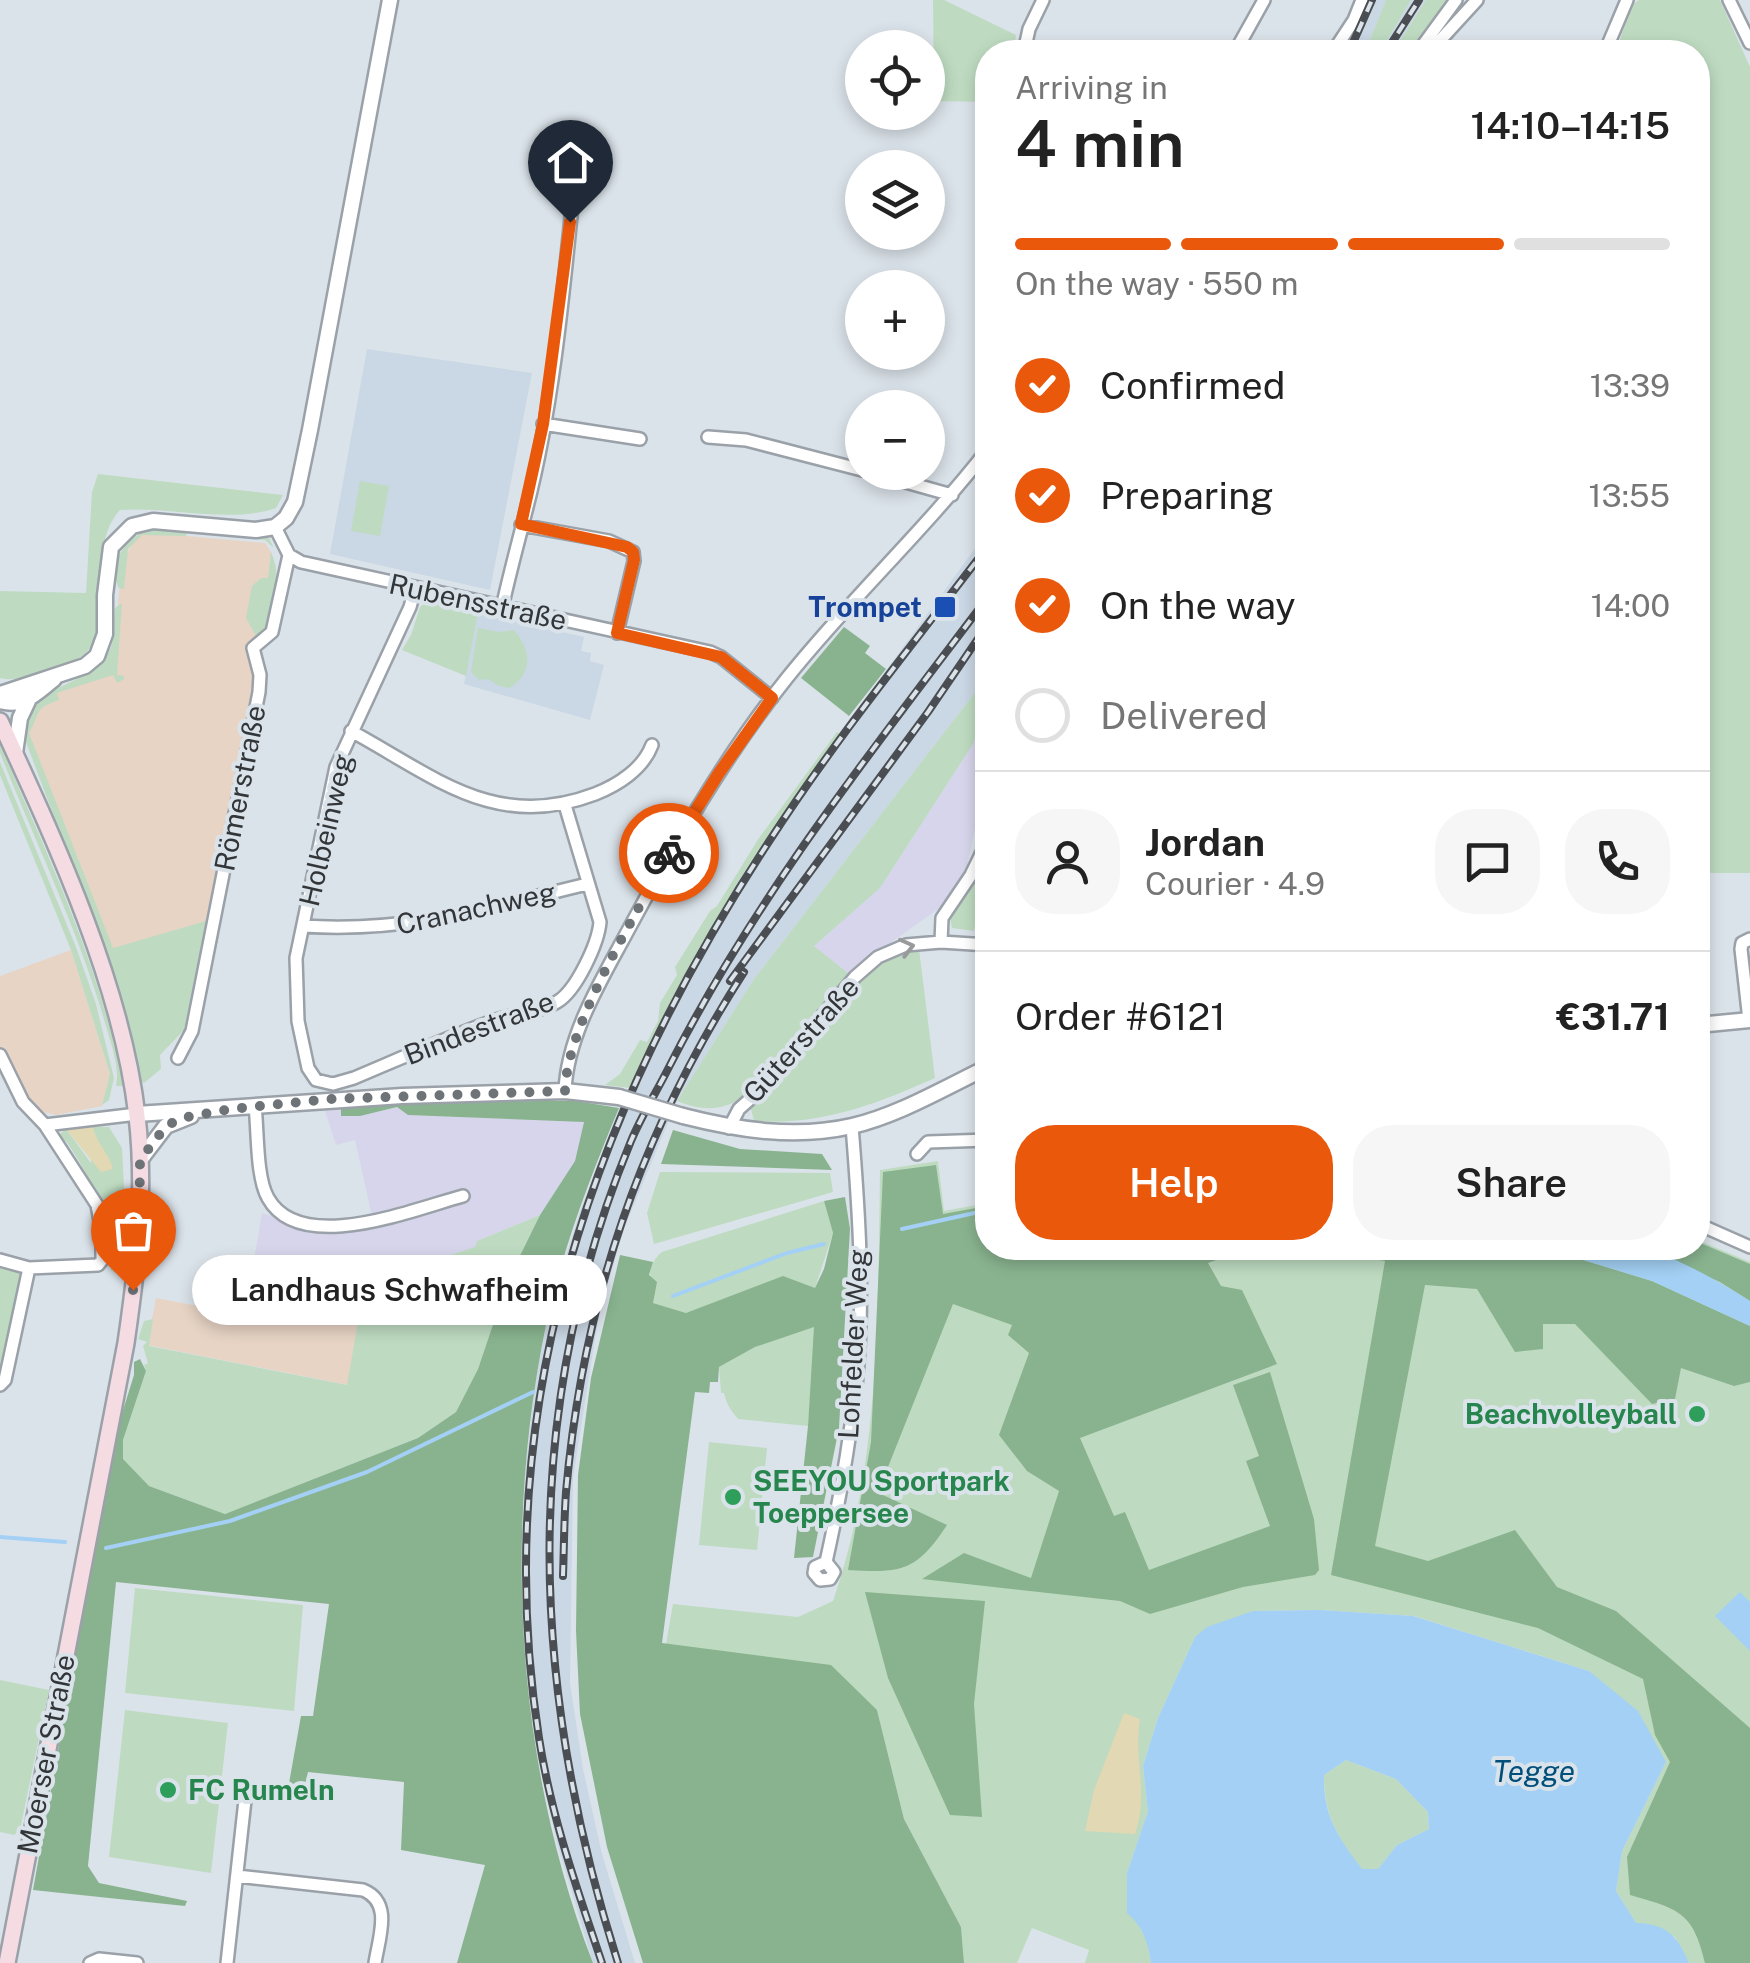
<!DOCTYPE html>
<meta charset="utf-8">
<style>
:root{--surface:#fff;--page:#f6f6f6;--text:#222;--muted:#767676;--line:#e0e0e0;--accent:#ea580c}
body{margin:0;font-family:"Public Sans",sans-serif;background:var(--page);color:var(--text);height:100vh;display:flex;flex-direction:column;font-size:38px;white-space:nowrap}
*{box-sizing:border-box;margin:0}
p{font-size:32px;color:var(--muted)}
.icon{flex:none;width:55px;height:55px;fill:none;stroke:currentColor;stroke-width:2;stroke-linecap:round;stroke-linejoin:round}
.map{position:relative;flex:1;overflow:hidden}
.drawer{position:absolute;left:975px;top:40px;width:735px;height:1220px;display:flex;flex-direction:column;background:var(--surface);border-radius:40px;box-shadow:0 5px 15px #0003}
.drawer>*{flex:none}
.fabs{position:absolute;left:845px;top:30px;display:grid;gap:20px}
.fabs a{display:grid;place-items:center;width:100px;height:100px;border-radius:50%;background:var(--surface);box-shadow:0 5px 15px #0003;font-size:50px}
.pin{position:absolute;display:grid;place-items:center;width:85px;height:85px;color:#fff;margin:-102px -42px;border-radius:50% 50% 50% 0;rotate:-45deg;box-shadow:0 0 10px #0007}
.pin .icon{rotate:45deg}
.courier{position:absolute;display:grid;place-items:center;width:100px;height:100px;margin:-50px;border:8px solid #ea580c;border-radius:50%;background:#fff;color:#222;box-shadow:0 2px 12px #0007}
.bubble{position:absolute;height:70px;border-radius:35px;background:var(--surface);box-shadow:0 5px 15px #0003;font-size:32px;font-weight:600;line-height:70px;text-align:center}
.summary em{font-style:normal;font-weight:600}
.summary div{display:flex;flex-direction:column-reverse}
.summary{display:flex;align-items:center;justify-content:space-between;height:170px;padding:0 40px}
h1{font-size:65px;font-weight:600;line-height:75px}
.bar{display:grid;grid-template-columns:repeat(4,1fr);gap:15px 10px;align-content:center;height:120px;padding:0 40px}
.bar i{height:12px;border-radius:8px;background:var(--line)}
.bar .current{background:var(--accent)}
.bar p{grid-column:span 4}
.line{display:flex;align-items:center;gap:25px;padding:0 40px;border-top:2px solid var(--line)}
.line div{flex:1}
.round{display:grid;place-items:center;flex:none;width:105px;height:105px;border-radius:40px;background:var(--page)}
ol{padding:0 40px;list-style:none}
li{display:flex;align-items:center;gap:30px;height:110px}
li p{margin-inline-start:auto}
li .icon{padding:10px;border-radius:50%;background:var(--accent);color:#fff;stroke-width:4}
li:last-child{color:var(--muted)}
li i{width:55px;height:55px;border:5px solid var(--line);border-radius:50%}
.primary-button{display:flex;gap:20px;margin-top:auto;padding:20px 40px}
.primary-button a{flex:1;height:115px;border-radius:40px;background:var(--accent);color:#fff;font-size:40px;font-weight:600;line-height:115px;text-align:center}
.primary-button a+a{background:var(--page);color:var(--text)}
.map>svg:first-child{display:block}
</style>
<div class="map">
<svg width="1750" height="1963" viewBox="0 0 1750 1963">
<rect width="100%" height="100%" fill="#dbe3ea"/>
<path fill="#e7d4c5" d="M153,533L265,543L271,552L273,564L262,629L247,648L254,676L206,921L199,928L110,954L29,740V720L42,699L112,665L122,562L133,542L142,535Z
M71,950L110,1074L102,1106L56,1115L39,1111L31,1105L0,1046V976Z
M233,1267L363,1293L348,1385L147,1345L156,1298L224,1311Z"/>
<path fill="#d7d5eb" d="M987,713V771L966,871L941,907L848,973L813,946L880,888L973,744Z
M397,1107L409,1115L584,1121L575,1161L540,1215L477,1241L476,1247L429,1262L431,1272L405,1278L404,1269L372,1295L252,1271L262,1213L314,1230L372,1216L355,1140L336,1145L325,1111L341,1109V1116H360Z"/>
<path fill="#cad7e4" d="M1368,0H1386L1365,52H1342Z
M1411,0H1426L1393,52H1380Z
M367,349L532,373L490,590L330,554Z
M987,532V677L754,979L677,1101L624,1229L599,1314L573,1478L570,1683L583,1769L602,1854L635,1963H593L557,1843L536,1750L526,1667L522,1534L526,1463L536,1379L547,1320L579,1214L619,1108L734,888L791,801Z
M478,613L584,637L581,651L591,653L590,661L604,665L590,720L464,684Z"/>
<path fill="#bedbc1" d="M933,0H944L1016,35L1014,52H988L987,102L934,101Z
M1386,0H1411L1380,52H1365Z
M1426,0H1449L1410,52H1393Z
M1639,0H1720L1750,67V873H1698V52H1616L1631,6Z
M98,474L283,495L276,508C231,524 169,506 120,510C84,549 114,634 82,656C72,664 57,666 45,670C30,675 16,682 0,678V591L86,593L92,492Z
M360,481L389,486L380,536L351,531Z
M154,527L257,534L269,538L274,548L265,540L187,532L186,536L142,535L128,549L124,589L119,588C105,561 129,535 154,527Z
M271,552C283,577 273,606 266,631L257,638L246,618L252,586L261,578H268Z
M426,602L478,613L466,676L402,650L411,635L420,607Z
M122,603L117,675L124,676V679L117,683L113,675L57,693L59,700C32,709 41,714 29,733L113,948L206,921L184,1030L160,1055L161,1069L144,1083L141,1082L117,985L26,742L24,731L33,702C56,685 100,676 111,647C115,636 113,620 115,608Z
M478,628L499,632L514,630C531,650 534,671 510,688L499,686L488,679L479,680L471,672Z
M987,677V713L973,744L880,888L814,946L848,973L752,1092C725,1110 708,1113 677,1101L754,979Z
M837,732L841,735L791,801L734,888L630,1088L605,1085L620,1074L640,1040L647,1042L658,1021L660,1003L677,975L675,967L710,911L717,906L759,838Z
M0,744C47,855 101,966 123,1086H116C120,1068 111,1044 106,1026C79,932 36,844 0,753Z
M0,762L76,947L96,1004L114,1078L109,1100L102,1105L110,1074L71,950L0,775Z
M987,855L974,931L952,928L950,918L983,870Z
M919,949L935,1078C877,1104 820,1126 754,1121L751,1109L871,969L891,956Z
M93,1127H109L122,1148L124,1187L115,1272L111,1270L117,1206L102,1203C89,1181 81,1162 66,1141L60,1143L59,1135L66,1129L91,1163Z
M938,1161L944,1211L987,1203L988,1248H1698V1240L1750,1262V1963H1689L1675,1937L1636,1923L1616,1891L1622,1851L1666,1762L1589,1671L1414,1616L1320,1610L1253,1611L1195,1637L1158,1718L1143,1766L1148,1811L1127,1873L1137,1922L1147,1941L1151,1963H1085L1089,1950L1032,1928L1017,1963H964L961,1927L904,1819L877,1710L666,1644L673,1604L798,1617L833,1601C880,1465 878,1312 880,1170Z
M660,1172L830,1173L833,1192L654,1244L647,1213Z
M824,1201L833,1233L815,1288L686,1313L653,1303C650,1283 645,1266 662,1252Z
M540,1215L508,1280L478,1369L456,1412L418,1438L225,1514L149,1486L122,1459L123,1440L146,1371L144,1365L148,1363L143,1346L147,1342L138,1339L144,1321L153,1319L149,1346L347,1385L363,1293L372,1295L376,1276L404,1268L406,1277L431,1272L429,1262L475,1247L477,1241Z
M0,1264L25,1273L4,1374H0Z
M815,1326L808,1426L738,1419C731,1410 727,1406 724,1393H721L719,1367L755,1347Z
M709,1442L767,1448L757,1550L699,1545Z
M135,1588L303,1605L294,1711L125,1693Z
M0,1680L49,1690L20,1830L14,1835L0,1832Z
M125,1710L228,1723L211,1873L109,1857Z
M1346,1760L1396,1779L1428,1812L1429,1829L1397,1845L1378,1869L1362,1870C1338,1837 1324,1817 1324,1775Z"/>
<path fill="#89b38f" d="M844,627L870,646L865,653L886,669L849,716L801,678Z
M546,1101H576L619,1108C590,1177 562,1251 546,1325C503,1532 516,1765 593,1963H457L485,1865L401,1850L404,1782L308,1772L303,1793L288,1789L301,1716H313L329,1604L116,1582L88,1866L99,1883L187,1901L185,1906L33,1890L114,1439L134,1375V1362L140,1359L146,1371L123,1440V1459L149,1486L225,1514L418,1438L456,1412L478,1369L508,1280L540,1215L575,1161L584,1122L408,1115L397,1107L360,1116H341V1109L400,1102Z
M673,1130L740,1149L822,1154L832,1170L661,1164Z
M936,1165L943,1214L987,1206L988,1248H1249L1208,1263L1221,1286L1242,1290L1277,1364L1080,1438L1114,1516L1125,1512L1149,1570L1270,1526L1246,1461L1259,1456L1233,1385L1270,1372L1314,1519L1319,1570L1315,1575L1243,1587L1150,1614L1120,1601L922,1579L964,1553L1031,1578L1059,1491L1027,1471L999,1435L1029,1353L1008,1335L1012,1325L953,1304L886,1472L883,1495L947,1525C916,1572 902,1573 848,1570L871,1442L883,1172Z
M845,1197L850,1229L839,1428L813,1557L794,1558L808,1426L814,1327L755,1347L719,1367L718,1382H710L709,1393L695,1392L662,1643L831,1665L877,1710L904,1819L961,1927L964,1963H643L607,1847L580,1714L576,1631L578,1475L591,1378L620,1255L653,1262L649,1275L657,1282L653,1303L686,1313L783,1276L815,1288L824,1269L833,1233L824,1201Z
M1698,1242L1750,1264V1301L1720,1282L1639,1248H1698Z
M1330,1248H1544L1652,1281L1750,1326V1382L1734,1386L1681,1368L1675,1399L1652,1404L1575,1324H1543V1349L1515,1352L1477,1289L1425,1285L1375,1546L1428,1561L1515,1530L1557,1587L1616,1611L1750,1728V1963H1705C1693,1911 1678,1909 1630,1895L1627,1857L1670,1762L1655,1735L1643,1679L1538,1628L1331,1575L1385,1261L1332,1251Z
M865,1592L985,1601L974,1704L982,1817L950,1815L888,1678Z"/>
<path fill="#e2d8b3" d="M77,1127H93C96,1143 109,1153 113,1169L101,1172L66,1129Z
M1124,1713L1140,1719C1133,1758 1149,1794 1135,1834L1085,1831L1094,1790Z"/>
<path fill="#a3d0f4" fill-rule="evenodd" d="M1544,1248C1575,1247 1608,1244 1638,1248C1669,1252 1723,1284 1750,1301V1326L1652,1281Z
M1740,1592L1750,1602V1651L1715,1616Z
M1320,1610L1413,1616L1589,1671L1638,1711L1666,1762L1622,1851L1616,1891L1636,1923C1667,1924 1677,1935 1689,1963H1151C1148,1942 1143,1927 1127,1913V1873L1148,1811L1143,1766L1158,1718L1195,1637L1207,1627L1253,1611ZM1346,1760L1396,1779L1428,1812L1429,1829L1397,1845L1378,1869H1362C1338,1837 1323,1816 1324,1775Z"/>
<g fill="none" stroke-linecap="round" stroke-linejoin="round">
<path stroke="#a3d0f4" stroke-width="4" d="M902,1229L988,1210
M673,1296L787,1253L824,1244
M0,1537L65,1542
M106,1548L230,1521L367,1472L533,1392"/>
<g stroke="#9aa1a8" stroke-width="16">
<path id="minor" d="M1729,0L1750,43
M1419,49L1434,47L1477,0
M1024,52L1029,29L1043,0
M1235,52L1264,0
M1333,52L1354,20L1362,0
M1418,52L1456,0
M1605,52L1627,0
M543,424L640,439
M708,437L746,440L862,470
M870,472L952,495
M521,525L609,541L633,552L634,561L617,633
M289,555L301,562L710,652L721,657L772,698
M415,589L410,607L336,767L296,958L298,1021L308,1068L316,1080L333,1084L354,1078C399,1059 444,1039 490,1022C510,1014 538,1013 557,1002C576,991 598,944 600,922L565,805
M502,608C509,576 518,543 526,511C554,404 564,286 575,176
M351,731C434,776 495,832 595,794C618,785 643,769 652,745
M303,926C407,933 488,908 587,884
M941,942L942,918L971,875L988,840
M1749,1020L1741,949L1742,943L1750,939
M0,1055L23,1102L45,1125L97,1205L102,1232V1260L98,1265L29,1268L0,1260
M178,1058L192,1031L259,692L260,675L253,648L272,632L289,555L275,527
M565,1091C567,1037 600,982 625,936C673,847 723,758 787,678C850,599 925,530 988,449
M255,1106C258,1131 256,1177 268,1198C300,1256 414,1209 463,1196
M45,1125L137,1114
M729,1128L739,1109L758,1092L855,977L878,957L906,945L941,942L988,945
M917,1154L928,1142L988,1140
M1698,1224L1750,1247
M0,1385L5,1380L29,1268
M826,1562L815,1567L814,1573L820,1580L830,1579L834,1572L826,1562C839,1504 849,1446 856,1387C865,1301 859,1212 852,1126
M237,1876L363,1890C393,1902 379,1937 375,1963
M90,1963L99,1959L137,1963
M227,1963L246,1791"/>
</g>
<g stroke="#9aa1a8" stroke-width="19">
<path id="tertiary" d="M0,694L85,666L97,656L105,634V595L111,547L132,526L153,521L256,530L275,527L286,518L295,502L310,430L390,0
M0,701C24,708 36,693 54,679
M15,753L20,718L28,701
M1698,1025L1750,1020
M137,1114L402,1096L565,1091L619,1097
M683,1116C738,1130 795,1139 852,1126C899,1115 944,1088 988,1067
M140,1160L166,1126L191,1116"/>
</g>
<g stroke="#9aa1a8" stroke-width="20">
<path id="secondary" d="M0,721C55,841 122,984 137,1116C146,1193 137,1267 126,1343L7,1963"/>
</g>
<use href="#minor" stroke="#fff" stroke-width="11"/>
<use href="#tertiary" stroke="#fff" stroke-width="14"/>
<use href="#secondary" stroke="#f4dce2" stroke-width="15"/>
<g stroke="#4a4e52" stroke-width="8">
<path id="rail" d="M1349,52L1372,0
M1386,52L1419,0
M730,981L928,712L988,624
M563,1576C564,1548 564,1520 566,1492C583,1300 640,1134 744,972
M602,1963C577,1889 551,1816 539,1738C488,1410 591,1112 770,840C836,738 914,643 988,546
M618,1963C530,1687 519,1412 631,1141C642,1115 657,1091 669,1067C756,896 873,749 988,597"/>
</g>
<use href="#rail" stroke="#dbe3ea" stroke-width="4" stroke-dasharray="11" stroke-linecap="butt"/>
<g stroke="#9aa1a8" stroke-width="19" stroke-linecap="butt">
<path id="tertiary-bridge" d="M619,1097L683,1116"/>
</g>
<use href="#tertiary-bridge" stroke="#fff" stroke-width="14"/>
</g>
<defs><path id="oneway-chevron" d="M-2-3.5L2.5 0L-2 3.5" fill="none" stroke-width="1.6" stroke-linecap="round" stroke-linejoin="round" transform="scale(2.5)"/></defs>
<use stroke="#999a9c" href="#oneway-chevron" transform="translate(907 947) rotate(-14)"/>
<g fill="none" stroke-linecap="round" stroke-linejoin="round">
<path stroke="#6e7377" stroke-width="10" stroke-dasharray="0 18" d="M133,1290L139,1248L140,1160L166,1126L182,1118L231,1109L330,1099L565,1091C567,1023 637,914 669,853"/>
<path stroke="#ea580c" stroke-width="12" d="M570,222L543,424L521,524L627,547L633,552L634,560L617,633L721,657L772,698L719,773L669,853"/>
</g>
<rect fill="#1a4fb4" stroke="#dbe3ea" stroke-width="4" x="933" y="595" width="24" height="24" rx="5"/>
<g fill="#2e9e5b" stroke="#dbe3ea" stroke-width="4">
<circle cx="1697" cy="1414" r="10"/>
<circle cx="733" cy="1497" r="10"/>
<circle cx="168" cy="1790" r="10"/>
</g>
<g text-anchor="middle" stroke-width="8" stroke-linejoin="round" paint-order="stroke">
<g font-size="28" fill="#333639" stroke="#dbe3ea">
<text transform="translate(478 602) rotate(12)" y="10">Rubensstraße</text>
<text transform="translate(240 788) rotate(-79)" y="10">Römerstraße</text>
<text transform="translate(326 830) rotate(-77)" y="10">Holbeinweg</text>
<text transform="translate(476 908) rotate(-12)" y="10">Cranachweg</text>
<text transform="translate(479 1028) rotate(-21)" y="10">Bindestraße</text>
<text transform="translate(801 1040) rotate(-48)" y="10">Güterstraße</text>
<text transform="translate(853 1344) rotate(-87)" y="10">Lohfelder Weg</text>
<text transform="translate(46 1754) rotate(-79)" y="10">Moerser Straße</text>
</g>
<g font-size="28" font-weight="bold" fill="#164399" stroke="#dbe3ea" text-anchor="end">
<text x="922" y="617">Trompet</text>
</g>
<g font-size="28" font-weight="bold" fill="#27864d" stroke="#dbe3ea" text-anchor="start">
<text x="1677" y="1424" text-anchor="end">Beachvolleyball</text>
<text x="753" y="1491">SEEYOU Sportpark<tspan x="753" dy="32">Toeppersee</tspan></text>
<text x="188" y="1800">FC Rumeln</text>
</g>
<g font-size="30" font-style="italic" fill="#004e7a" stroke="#dbe3ea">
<text x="1534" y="1782">Tegge</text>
</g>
</g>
</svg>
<div class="fabs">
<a><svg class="icon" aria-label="locate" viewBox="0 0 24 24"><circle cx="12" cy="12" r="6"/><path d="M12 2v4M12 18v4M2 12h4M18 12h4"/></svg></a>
<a><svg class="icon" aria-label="layers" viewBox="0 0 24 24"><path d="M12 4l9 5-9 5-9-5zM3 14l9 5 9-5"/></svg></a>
<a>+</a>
<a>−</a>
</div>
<div class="pin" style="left:133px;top:1290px;background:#ea580c"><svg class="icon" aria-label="bag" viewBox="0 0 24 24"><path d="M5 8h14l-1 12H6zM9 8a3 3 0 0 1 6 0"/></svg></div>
<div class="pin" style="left:570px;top:222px;background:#1f2937"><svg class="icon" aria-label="home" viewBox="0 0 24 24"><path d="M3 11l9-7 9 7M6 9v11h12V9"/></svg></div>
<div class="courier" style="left:669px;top:853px"><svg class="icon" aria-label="bike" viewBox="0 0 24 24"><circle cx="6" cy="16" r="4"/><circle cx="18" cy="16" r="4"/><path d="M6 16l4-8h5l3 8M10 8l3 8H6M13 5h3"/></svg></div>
<div class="bubble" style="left:192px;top:1255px;width:415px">Landhaus Schwafheim</div>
<section class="drawer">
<div class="summary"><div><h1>4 min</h1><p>Arriving in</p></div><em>14:10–14:15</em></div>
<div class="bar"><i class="current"></i><i class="current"></i><i class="current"></i><i></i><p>On the way · 550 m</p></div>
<ol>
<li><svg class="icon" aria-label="check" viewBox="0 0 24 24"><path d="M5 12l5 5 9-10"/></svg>Confirmed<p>13:39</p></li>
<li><svg class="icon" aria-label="check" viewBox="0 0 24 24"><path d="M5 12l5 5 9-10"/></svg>Preparing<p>13:55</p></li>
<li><svg class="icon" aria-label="check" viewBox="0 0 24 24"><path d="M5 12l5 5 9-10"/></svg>On the way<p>14:00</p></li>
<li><i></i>Delivered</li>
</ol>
<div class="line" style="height:180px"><a class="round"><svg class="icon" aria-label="person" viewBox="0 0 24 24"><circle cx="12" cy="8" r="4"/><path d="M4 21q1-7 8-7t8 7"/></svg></a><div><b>Jordan</b><p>Courier · 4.9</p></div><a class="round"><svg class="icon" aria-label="chat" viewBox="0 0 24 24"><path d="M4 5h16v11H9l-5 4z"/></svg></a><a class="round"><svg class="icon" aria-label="phone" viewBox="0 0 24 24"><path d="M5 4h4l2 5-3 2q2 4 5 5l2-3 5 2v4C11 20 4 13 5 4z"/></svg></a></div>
<div class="line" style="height:130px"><div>Order #6121</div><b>€31.71</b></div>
<div class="primary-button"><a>Help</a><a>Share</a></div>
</section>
</div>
